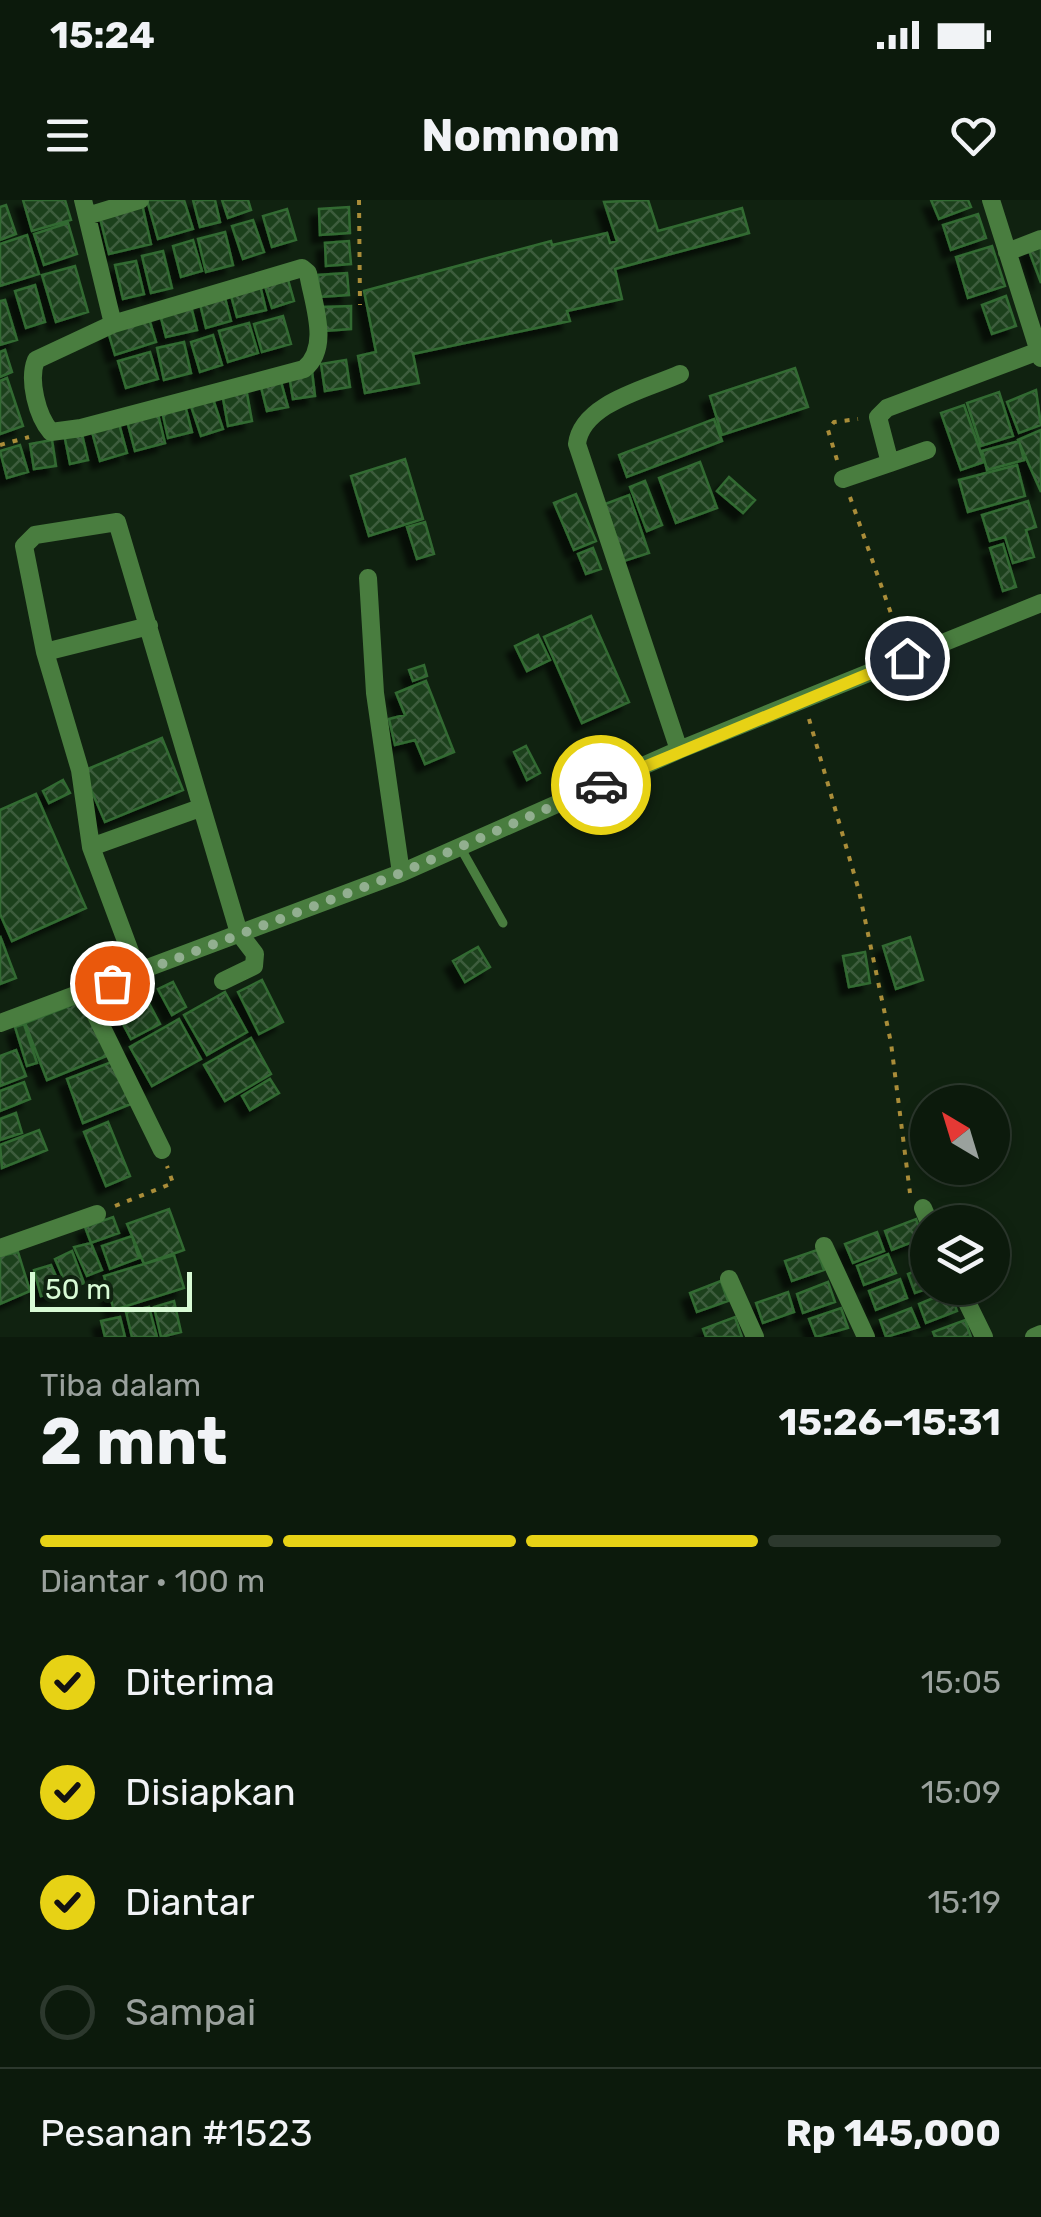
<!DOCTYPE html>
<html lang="id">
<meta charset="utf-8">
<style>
:root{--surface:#0c1a0c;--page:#1a271a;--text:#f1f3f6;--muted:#9aa19d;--line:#2c382d;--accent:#e7d215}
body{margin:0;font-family:Rubik,sans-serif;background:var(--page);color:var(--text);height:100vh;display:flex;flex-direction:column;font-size:38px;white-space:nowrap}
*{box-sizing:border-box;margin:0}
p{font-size:32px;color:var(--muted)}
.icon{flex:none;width:55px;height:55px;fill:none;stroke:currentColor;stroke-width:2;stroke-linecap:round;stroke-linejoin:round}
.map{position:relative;height:1137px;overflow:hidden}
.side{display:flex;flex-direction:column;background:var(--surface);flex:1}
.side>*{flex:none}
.needle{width:65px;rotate:322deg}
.controls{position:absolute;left:910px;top:885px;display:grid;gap:20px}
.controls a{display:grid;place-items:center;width:100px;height:100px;border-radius:50%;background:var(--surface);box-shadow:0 5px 15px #0003,0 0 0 2px var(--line);font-size:50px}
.scale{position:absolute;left:30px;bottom:25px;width:162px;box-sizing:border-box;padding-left:10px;border:5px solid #d8fbd5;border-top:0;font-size:28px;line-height:35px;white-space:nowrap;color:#d8fbd5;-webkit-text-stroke:8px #102210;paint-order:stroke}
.pin{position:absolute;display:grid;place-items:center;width:85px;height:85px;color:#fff;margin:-42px;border:5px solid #fff;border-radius:50%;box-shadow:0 2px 10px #0007}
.courier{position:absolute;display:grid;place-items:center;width:100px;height:100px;margin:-50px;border:8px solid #e7d215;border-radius:50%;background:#fff;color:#222;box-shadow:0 2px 12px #0007}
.head em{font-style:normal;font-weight:700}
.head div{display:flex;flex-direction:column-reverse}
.head{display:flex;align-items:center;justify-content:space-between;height:170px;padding:0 40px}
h1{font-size:65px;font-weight:700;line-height:75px}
.bar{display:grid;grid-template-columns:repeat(4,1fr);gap:15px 10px;align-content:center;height:120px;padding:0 40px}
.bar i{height:12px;border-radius:8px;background:var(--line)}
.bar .active{background:var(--accent)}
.bar p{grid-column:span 4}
.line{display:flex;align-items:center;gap:25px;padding:0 40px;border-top:2px solid var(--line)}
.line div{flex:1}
ol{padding:0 40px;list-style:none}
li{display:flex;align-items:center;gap:30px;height:110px}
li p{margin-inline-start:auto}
li .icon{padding:10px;border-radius:50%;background:var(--accent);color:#111;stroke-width:4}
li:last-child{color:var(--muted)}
li i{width:55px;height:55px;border:5px solid var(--line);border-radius:50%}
.status{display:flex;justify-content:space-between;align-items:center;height:70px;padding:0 50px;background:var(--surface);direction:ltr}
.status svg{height:28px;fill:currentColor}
header{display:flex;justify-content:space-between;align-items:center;height:130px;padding:0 40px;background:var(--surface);font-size:45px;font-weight:700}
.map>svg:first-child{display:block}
</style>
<div class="status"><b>15:24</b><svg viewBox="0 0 49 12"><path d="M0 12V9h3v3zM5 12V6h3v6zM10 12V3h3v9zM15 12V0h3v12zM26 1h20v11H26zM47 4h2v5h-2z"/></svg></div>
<header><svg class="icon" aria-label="menu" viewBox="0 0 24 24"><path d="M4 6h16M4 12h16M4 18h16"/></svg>Nomnom<svg class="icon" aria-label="heart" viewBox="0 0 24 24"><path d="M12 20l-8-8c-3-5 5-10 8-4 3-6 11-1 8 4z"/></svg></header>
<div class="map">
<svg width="1041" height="1137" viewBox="0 0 1041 1137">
<defs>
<pattern id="building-cross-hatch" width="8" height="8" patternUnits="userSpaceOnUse" patternTransform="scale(2.5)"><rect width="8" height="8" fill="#1e411e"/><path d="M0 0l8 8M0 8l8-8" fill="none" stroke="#3e5d3e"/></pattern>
<filter id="shadow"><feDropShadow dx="-8" dy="8" stdDeviation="2.5" flood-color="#0009"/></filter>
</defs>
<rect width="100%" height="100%" fill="#102210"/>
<path fill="url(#building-cross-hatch)" stroke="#326b32" stroke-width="2.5" filter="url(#shadow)" d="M23,0H65L71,20L32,31Z
M147,0H184L193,29L158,39Z
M193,0H215L220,22L200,27Z
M222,0H248L251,10L228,18Z
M648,0L658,31L742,8L749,33L615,69L622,99L567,111L570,121L413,154L419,183L365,193L358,156L376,152L364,91L551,41L552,45L607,33L610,43L617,41L604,2Z
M931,0H968L971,7L939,19Z
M142,4L151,44L109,54L99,14Z
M6,5L16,34L0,40V7Z
M349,7L350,33L320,35L319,9Z
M287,9L296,40L272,47L263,16Z
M978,14L986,38L951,50L943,25Z
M253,20L264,52L243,59L232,26Z
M68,23L77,54L44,65L34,34Z
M225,32L233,65L206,72L198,39Z
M27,35L39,74L0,86V44Z
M193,40L202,71L181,77L173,46Z
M349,41L351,64L326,66L325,43Z
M1041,44V83L1028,48Z
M992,46L1005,86L968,98L956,57Z
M163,51L172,88L151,93L142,56Z
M136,61L144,94L123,99L115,65Z
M75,66L88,112L56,122L42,75Z
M347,73L349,95L319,97L318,75Z
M287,76L294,101L272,108L264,83Z
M35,85L45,122L26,128L15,91Z
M260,85L266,110L237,117L230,92Z
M1006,96L1016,126L992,134L982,105Z
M225,98L231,121L206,128L200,104Z
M5,100L17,140L0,145V101Z
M191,106L197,130L166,137L160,114Z
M351,106V129L324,131L323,107Z
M148,115L156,142L115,155L107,128Z
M283,116L291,144L262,152L254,124Z
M249,123L258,153L228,162L219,131Z
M213,135L222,165L200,172L191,142Z
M184,142L191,173L164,180L157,148Z
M5,150L12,172L0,177V152Z
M150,152L158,179L126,188L118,161Z
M346,160L350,187L325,191L321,164Z
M795,168L808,207L722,235L710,196Z
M312,171L315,196L293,199L289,175Z
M7,178L23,226L0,234V181Z
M280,178L288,207L267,211L260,183Z
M246,188L252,221L228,226L222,193Z
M1036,190L1041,225L1019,233L1007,202Z
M999,192L1013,236L981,246L967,203Z
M212,196L223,229L201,236L190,203Z
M185,205L192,232L168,238L162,211Z
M964,205L984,262L961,270L941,213Z
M157,210L165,243L135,251L126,217Z
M714,219L722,241L627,277L619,255Z
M118,220L127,253L100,261L91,228Z
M81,230L88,260L70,264L64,234Z
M1041,230V292L1018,240Z
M52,240L56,266L34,269L30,244Z
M1019,241L1024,260L987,270L982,251Z
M20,245L28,272L7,278L0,251Z
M405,259L423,319L369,336L351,276Z
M700,262L717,308L676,323L659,278Z
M1017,265L1025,296L968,312L959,280Z
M729,277L755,300L743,313L717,291Z
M645,281L662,325L647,331L630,287Z
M576,294L596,341L574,350L554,303Z
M629,295L649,353L624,361L605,304Z
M1028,301L1036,327L1026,330L1034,357L1013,363L1005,337L990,341L982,315Z
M425,322L434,354L417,359L407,327Z
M1003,344L1016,387L1003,391L990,348Z
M593,348L601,369L586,374L578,354Z
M591,416L629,502L582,523L544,437Z
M538,435L550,460L527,471L515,446Z
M424,465L427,476L413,481L409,470Z
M426,481L454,552L425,564L415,540L395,545L389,519L405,515L396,493Z
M162,538L183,590L105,622L83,571Z
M526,546L540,573L527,580L514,552Z
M63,580L70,593L49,603L43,591Z
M36,594L86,708L12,741L0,714V610Z
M0,736L16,778L0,784Z
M910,737L923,780L896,789L883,746Z
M478,747L490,767L465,782L453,761Z
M865,752L870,783L849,787L843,756Z
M135,777L160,824L131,839L106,792Z
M262,780L283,822L259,834L238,792Z
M173,782L186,807L172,815L158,789Z
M225,792L247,832L207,855L184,815Z
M87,799L109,855L47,880L25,823Z
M179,819L201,859L152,886L130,847Z
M24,824L37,863L27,866L15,827Z
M251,838L271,874L225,901L204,865Z
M16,850L26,876L0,886V856Z
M114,861L131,904L83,923L67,879Z
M270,879L279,893L250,910L242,896Z
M24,882L30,899L0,911V891Z
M16,913L22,933L0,940V919Z
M108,922L130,976L106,986L84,932Z
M39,930L47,950L2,968L0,945Z
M169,1009L184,1050L144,1064L127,1024Z
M113,1017L119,1033L91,1043L85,1027Z
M916,1019L923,1038L892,1050L885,1031Z
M877,1032L884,1051L853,1063L845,1044Z
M132,1036L139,1058L110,1069L102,1046Z
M91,1043L102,1070L87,1076L74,1047Z
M817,1050L824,1070L792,1081L785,1061Z
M72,1051L84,1083L68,1089L55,1059Z
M18,1052L30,1091L0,1104V1056Z
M888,1054L896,1073L864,1085L857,1066Z
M174,1055L184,1088L114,1110L104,1076Z
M51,1065L63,1092L41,1096L34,1070Z
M928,1066L930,1088L915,1093L908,1074Z
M900,1079L907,1098L876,1110L869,1091Z
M721,1081L728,1101L697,1112L690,1093Z
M828,1082L835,1102L803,1113L797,1094Z
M950,1091L957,1111L926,1123L919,1104Z
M788,1092L794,1112L763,1123L756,1103Z
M174,1101L181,1132L161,1137L154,1107Z
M149,1107L157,1137H132L126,1112Z
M841,1108L848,1128L816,1137L809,1119Z
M911,1108L919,1127L886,1137L880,1120Z
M120,1117L125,1137H105L101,1121Z
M735,1117L742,1137H706L703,1129Z
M965,1120L971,1137H935L933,1132Z"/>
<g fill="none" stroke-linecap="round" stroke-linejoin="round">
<path stroke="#aa8d39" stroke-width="4" stroke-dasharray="5 8" stroke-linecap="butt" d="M359,0L360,105
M0,245L29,237
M837,260L828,230L834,222L858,219
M850,297L900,439
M809,519L859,691L891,843L910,993
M115,1006L173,983L167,966"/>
<path stroke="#497d3f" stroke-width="9" d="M460,647L503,723"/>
<path stroke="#497d3f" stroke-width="18" d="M83,0L113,124L302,68L308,73C313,104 331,147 304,169L81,228L51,232C37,216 28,180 36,160L113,124
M991,0L1041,158
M87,16L140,0
M1007,52L1041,39
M890,263L927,250
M843,279L890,263L878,217L887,208L1039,151
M368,378L375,493L401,673
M45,452L24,346L35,335L117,322L239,733L255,754L254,766L223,781
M679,550L577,244C582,203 647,189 680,174
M91,647L200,608
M138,773L91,647L80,570L45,452L149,426
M85,793L162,950
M0,823L401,673L679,550L1041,403
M923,1008L929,1022
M824,1046L866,1137
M0,1048L97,1014
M729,1079L755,1137
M960,1088L984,1137
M1034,1137L1041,1134"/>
</g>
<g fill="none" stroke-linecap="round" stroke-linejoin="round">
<path stroke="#92af90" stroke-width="10" stroke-dasharray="0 18" d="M112,783L401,673L601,585"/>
<path stroke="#e7d215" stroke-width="12" d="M601,585L907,458"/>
</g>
</svg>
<div class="controls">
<a><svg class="needle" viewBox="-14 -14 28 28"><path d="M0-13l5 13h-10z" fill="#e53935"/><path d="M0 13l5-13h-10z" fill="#9aa19d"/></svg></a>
<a><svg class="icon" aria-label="layers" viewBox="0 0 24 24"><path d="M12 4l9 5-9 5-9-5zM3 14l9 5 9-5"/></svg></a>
</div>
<div class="scale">50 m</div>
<div class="pin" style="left:112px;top:783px;background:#ea580c"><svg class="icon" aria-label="bag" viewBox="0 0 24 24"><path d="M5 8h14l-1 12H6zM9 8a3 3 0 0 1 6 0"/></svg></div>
<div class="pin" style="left:907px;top:458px;background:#1f2937"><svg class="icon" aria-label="home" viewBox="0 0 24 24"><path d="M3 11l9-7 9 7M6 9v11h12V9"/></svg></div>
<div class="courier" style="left:601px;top:585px"><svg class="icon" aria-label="car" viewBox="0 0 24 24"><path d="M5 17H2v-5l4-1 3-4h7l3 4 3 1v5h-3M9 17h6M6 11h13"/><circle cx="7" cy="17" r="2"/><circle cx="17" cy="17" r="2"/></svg></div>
</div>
<section class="side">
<div class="head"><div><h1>2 mnt</h1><p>Tiba dalam</p></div><em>15:26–15:31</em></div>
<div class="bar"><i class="active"></i><i class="active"></i><i class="active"></i><i></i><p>Diantar · 100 m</p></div>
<ol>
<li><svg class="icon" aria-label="check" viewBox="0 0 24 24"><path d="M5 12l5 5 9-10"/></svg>Diterima<p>15:05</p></li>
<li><svg class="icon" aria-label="check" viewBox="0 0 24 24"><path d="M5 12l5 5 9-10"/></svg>Disiapkan<p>15:09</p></li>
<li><svg class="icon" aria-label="check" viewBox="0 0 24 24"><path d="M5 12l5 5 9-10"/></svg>Diantar<p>15:19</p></li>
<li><i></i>Sampai</li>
</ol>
<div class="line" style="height:130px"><div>Pesanan #1523</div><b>Rp 145,000</b></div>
</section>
